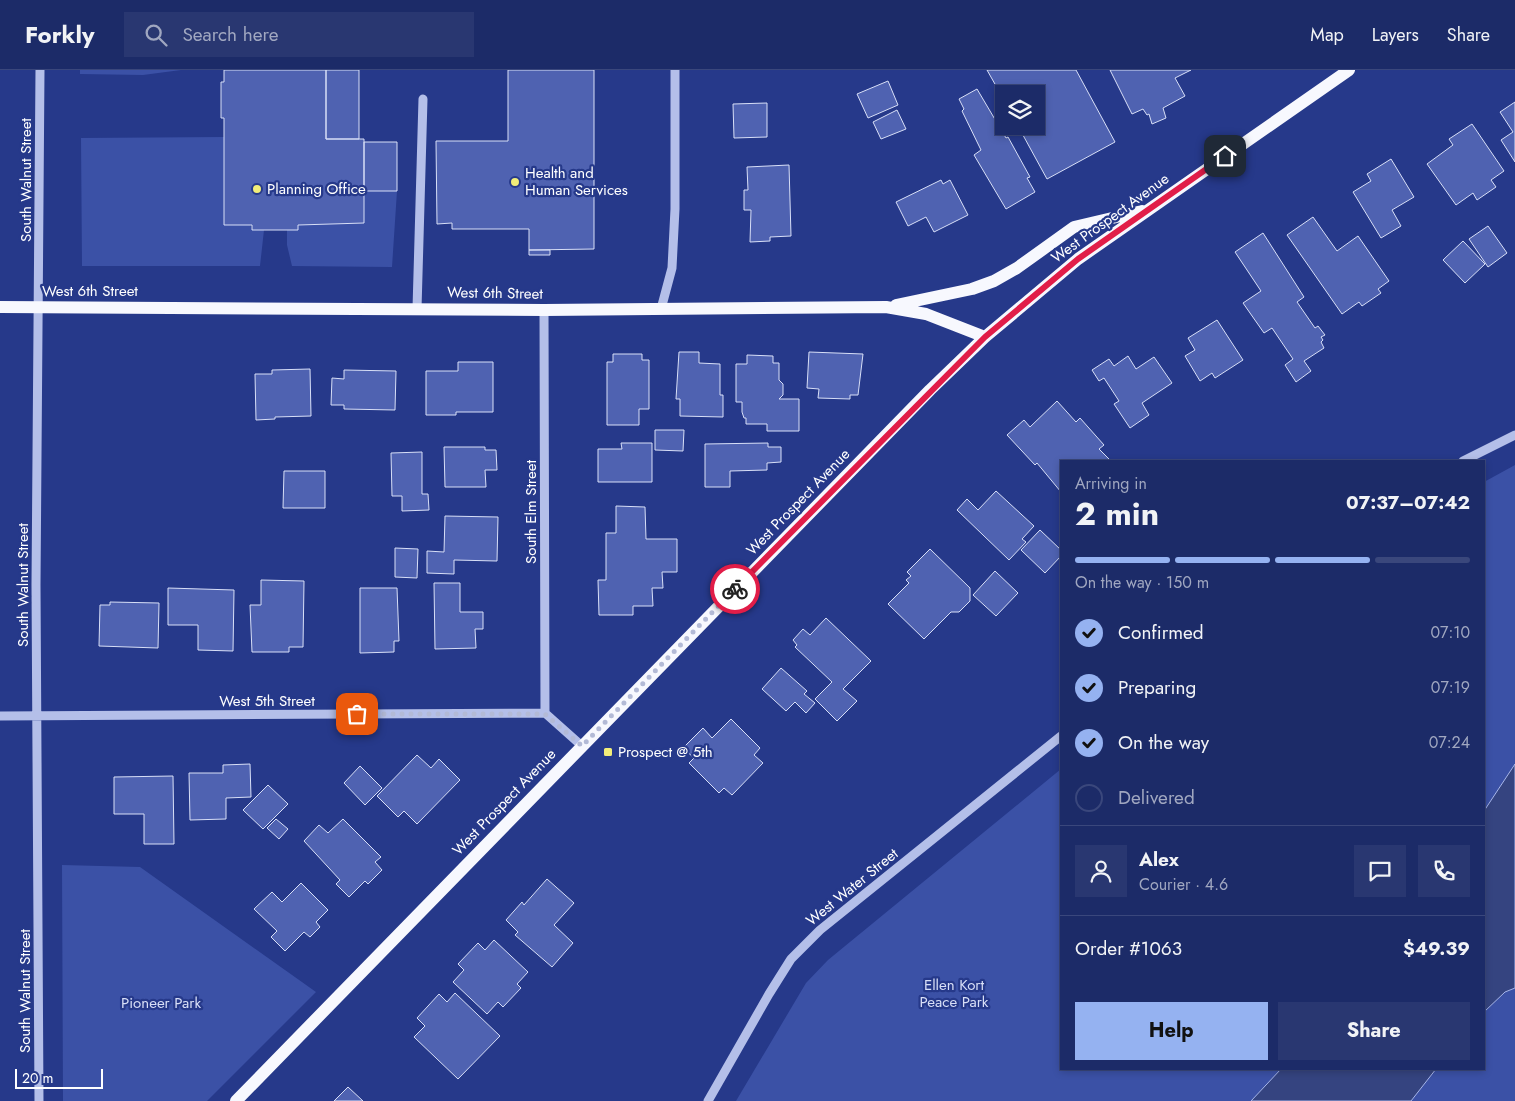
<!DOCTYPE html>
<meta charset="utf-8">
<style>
:root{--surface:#1c2b68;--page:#293771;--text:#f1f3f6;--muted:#a0a7c0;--line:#3a477c;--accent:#95b2f1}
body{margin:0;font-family:Jost,sans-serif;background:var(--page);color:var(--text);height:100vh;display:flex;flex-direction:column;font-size:19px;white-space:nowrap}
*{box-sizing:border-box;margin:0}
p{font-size:16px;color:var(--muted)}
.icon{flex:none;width:28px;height:28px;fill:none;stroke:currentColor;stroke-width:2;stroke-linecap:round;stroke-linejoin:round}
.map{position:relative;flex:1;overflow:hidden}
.side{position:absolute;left:1060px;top:390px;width:425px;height:610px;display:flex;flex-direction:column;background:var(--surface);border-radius:0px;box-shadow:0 2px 8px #0003,0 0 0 1px var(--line)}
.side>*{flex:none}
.buttons{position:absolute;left:995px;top:15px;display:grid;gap:10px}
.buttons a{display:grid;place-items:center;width:50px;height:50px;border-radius:0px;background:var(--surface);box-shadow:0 2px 8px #0003,0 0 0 1px var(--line);font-size:25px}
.scale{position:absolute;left:15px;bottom:12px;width:88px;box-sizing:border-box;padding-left:5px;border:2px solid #fff;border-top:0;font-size:14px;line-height:18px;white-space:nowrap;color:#fff;-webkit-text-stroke:4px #26398a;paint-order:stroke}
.pin{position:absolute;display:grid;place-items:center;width:42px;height:42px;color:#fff;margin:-21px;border-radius:10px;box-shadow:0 2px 8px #0006}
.courier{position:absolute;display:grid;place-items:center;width:50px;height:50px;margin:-25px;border:4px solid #e11d48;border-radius:50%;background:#fff;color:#222;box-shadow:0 1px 6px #0007}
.head em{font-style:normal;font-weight:700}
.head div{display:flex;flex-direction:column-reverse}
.head{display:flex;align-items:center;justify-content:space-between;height:85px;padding:0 15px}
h1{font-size:32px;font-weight:700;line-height:38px}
.bar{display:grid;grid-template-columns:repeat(4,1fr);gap:8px 5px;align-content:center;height:60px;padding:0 15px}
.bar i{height:6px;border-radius:4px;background:var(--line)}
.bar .current{background:var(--accent)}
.bar p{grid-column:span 4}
.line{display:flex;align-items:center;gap:12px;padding:0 15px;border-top:1px solid var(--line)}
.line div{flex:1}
.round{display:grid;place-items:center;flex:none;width:52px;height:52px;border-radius:0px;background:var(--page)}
ol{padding:0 15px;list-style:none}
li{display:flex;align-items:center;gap:15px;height:55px}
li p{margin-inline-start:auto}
li .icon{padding:5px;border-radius:50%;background:var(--accent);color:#111;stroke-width:4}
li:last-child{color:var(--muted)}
li i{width:28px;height:28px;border:2px solid var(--line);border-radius:50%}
.button{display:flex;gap:10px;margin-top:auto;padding:10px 15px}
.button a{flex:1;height:58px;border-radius:0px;background:var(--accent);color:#111;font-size:20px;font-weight:700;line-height:58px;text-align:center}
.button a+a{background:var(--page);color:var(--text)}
header{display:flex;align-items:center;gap:30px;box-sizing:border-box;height:70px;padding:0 25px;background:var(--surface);border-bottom:1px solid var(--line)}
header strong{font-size:24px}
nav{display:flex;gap:28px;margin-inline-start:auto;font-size:18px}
.search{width:350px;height:45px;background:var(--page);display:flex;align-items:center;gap:12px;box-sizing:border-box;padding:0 18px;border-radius:0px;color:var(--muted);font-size:19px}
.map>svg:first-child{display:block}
</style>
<header>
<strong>Forkly</strong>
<div class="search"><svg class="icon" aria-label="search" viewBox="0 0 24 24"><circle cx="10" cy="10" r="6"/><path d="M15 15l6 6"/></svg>Search here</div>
<nav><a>Map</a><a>Layers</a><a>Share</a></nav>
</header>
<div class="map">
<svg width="1515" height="1031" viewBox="0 0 1515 1031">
<rect width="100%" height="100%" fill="#26398a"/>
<path fill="#3b51a6" d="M80,0H181L143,5L80,4Z
M224,67L252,160H264L260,196H82L81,68Z
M364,121H397L392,197L292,196L287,175V160L298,155L364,153Z
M1515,395V694L1484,741V412Z
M1061,699V999H1281L1251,1031H736L806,913L828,890Z
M62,795L140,797L316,922L207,1031H63Z
M1515,918V1031H1411L1436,999H1484V942L1505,922Z"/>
<path fill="#354480" stroke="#a8b7ea" d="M1515,694V918L1505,922L1484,942V741Z
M1281,999H1436L1411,1031H1251Z"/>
<path fill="#4f62b1" stroke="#d8dff7" d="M224,0H326V69H364V153L298,155V160H252V155H224V48H221V12H224Z
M326,0H359V69H326Z
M508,0H594V179L529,180V159H452V153L437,154L436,71H508Z
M987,0H1076L1115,72L1047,109L1018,56H1036V24H1004V30Z
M1110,0H1191L1175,8L1185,26L1163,38L1166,48L1152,54L1149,44L1147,45L1143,39L1132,44Z
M888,11L898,35L868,48L857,24Z
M977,19L1006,68L1008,67L1030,107L1027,108L1035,122L1006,139L974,85L981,80L962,41L964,39L959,29Z
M1515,32V92L1501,70L1513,62L1500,42Z
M767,33V67L734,68L733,34Z
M897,40L906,59L881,69L873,52Z
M1472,54L1504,101L1491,110L1496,117L1477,130L1473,123L1456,135L1427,94L1453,75L1449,69Z
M364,72H397V121H364Z
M1391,89L1414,127L1392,140L1401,156L1381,168L1353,122L1371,111L1367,104Z
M789,95L791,166L770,167V171L750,172L751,140H744V120H748L747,97Z
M941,110L943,114L950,110L968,145L934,162L926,147L908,156L896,132Z
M1313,147L1337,181L1358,166L1389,211L1378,219L1381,223L1362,236L1359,232L1342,244L1287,165Z
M1488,156L1507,183L1488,197L1469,169Z
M1263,163L1304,227L1297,232L1315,258L1318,256L1325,265L1321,267L1323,270L1321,272L1324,278L1304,291L1311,301L1296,312L1285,295L1293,289L1272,258L1264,263L1243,233L1261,221L1235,182Z
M1463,171L1485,194L1465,213L1443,190Z
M529,180H550V185H529Z
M1217,250L1243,290L1215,308L1212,303L1200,311L1185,286L1195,280L1188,268Z
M679,282H699V293L720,294V325H723V347L680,346V329H676Z
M809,282L863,284L858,325H850V329L818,328L819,319L807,318Z
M613,284H642V290H649V339H639V355H607V292H613Z
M747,285L773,286V293H779V310L783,314V325L779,329H799V361H767V354H746V348H744L742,342V332H736V294H747Z
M1128,286L1136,299L1154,287L1172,313L1142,333L1149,345L1130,358L1114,334L1119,331L1104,308L1099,311L1092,300L1109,289L1114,296Z
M458,292H493V342H456V345H426V301H458Z
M310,299L311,346L275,347V349L256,350L255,304H272V300Z
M344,300L396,301L395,340L344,339V335H331L332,308L344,309Z
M1057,331L1076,352L1080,348L1104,375L1099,379L1111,391H1061V422L1037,393L1035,395L1007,365L1024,350L1030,357Z
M655,360H684L683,381L655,380Z
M621,373H652V412H598V379H622Z
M768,373V377H781V392L767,393V400L730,401V417H705V374Z
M444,377H485V380H496L497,400H485L486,417H445Z
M422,382V424H428L429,440L402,441V426H392L391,383Z
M284,401H325V438H283Z
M996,421L1034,456L1022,469L1026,472L1009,490L957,440L967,429L978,440Z
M616,436L645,437L646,469H677V502H662L663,518H652L653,536H633V545H599L598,510H606V463H616Z
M445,446L498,447L497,491L454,490V504L427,503V481L444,482Z
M1040,460L1061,480V486L1045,503L1021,480Z
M395,478L418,479L417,508L395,507Z
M930,479L970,518V531L959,542H951L924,569L888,534L909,513L906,510L911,506L907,502Z
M995,501L1018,523L996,546L973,525Z
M261,510L304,511L303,577H289V582H252L250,535H261Z
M434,513H460V542H483V559H475L476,578L435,579Z
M168,518L234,520L233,581L198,580V555H168Z
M360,518H397L399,571H394V582L360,583Z
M110,532L159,533L158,578L99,576L100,535H110Z
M826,548L871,591L843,619L857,631L837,651L815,629L832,612L795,577L797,575L793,570L803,559L810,565Z
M781,598L807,621L804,624L815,633L806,643L795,632L786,641L762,619Z
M731,649L760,678L754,685L763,693L732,725L724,718L719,723L689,693L694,688L683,678L703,658L712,668Z
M417,685L431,698L439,689L460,710L417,754L404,741L398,747L377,726Z
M250,694L251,727L226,728V749L190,750L189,703H223V695Z
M360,696L382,718L365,735L344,713Z
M173,706L174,774H144V744H114V707Z
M268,715L288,734L263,759L243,740Z
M276,749L288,759L279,769L267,758Z
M343,749L381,787L375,792L382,800L368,814L365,811L349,827L336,814L340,810L304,771L319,755L328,763Z
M547,809L574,833L554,855L573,873L552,897L515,865L518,862L506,850L522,832L524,835Z
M301,813L328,840L316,852L320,857L310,867L304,862L285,881L271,867L277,861L254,839L272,822L282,832Z
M494,870L528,902L517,914L521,918L503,937L498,932L487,944L453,912L464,900L458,894L478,873L485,880Z
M455,923L500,966L458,1009L414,967L425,956L417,948L439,924L447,932Z
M348,1017L363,1031H334Z"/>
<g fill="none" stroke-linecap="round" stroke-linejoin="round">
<path stroke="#b4bfe9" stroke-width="9" d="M417,239L423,29
M661,239L672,198L675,139V0
M544,240L545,643
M1463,391L1515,365
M0,646L545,643L582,676
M39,1031L36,515L40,0
M708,1031L769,924L791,889L820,860L1061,666"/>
<path stroke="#f7f8fe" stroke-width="12" d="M896,235L972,219L994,211L1017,198L1074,157L1142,141
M0,237L544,240L886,237L926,244L985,267
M236,1031L930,320L985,267L1078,189L1349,0"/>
</g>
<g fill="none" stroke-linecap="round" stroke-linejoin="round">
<path stroke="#b3bad6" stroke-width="5" stroke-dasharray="0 9" d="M357,644H545L582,676L735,519"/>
<path stroke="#e11d48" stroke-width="6" d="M735,519L985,267L1078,189L1225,86"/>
</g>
<g fill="#f2ed79" stroke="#26398a" stroke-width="2">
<circle cx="515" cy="112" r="5"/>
<circle cx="257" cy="119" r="5"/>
<rect x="603" y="677" width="10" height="10" rx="2.5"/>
</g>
<g text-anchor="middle" stroke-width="4.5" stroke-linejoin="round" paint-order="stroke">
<g font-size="15" fill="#fff" stroke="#26398a" text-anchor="start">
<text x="525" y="108">Health and<tspan x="525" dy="17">Human Services</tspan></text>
<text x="267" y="124">Planning Office</text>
<text x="618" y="687">Prospect @ 5th</text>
</g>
<g font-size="15" fill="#fff" stroke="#26398a">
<text transform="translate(26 110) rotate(-90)" y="5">South Walnut Street</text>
<text transform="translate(1110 148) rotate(-36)" y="5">West Prospect Avenue</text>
<text x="90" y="226">West 6th Street</text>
<text transform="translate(495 223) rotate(1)" y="5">West 6th Street</text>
<text transform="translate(798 432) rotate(-46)" y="5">West Prospect Avenue</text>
<text transform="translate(531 442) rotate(-90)" y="5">South Elm Street</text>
<text transform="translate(23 515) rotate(-90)" y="5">South Walnut Street</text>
<text x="267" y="636">West 5th Street</text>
<text transform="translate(504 732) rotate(-46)" y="5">West Prospect Avenue</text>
<text transform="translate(852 817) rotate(-39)" y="5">West Water Street</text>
<text transform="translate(25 921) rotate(-90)" y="5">South Walnut Street</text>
</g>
<g font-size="15" fill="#d8dff7" stroke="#26398a">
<text x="954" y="920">Ellen Kort<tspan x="954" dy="17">Peace Park</tspan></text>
<text x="161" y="938">Pioneer Park</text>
</g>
</g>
</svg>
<div class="buttons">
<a><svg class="icon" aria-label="layers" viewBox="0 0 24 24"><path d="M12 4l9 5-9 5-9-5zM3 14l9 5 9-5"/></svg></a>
</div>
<div class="scale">20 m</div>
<div class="pin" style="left:357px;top:644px;background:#ea580c"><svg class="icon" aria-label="bag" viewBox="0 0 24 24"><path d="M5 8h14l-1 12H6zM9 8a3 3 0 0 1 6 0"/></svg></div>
<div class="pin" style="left:1225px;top:86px;background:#1f2937"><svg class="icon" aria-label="home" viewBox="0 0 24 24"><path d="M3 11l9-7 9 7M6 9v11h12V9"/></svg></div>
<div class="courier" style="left:735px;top:519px"><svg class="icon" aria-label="bike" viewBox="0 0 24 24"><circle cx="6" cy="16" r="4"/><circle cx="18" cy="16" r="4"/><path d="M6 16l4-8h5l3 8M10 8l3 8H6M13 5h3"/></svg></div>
<section class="side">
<div class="head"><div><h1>2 min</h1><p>Arriving in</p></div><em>07:37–07:42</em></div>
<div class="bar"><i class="current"></i><i class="current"></i><i class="current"></i><i></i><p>On the way · 150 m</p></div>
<ol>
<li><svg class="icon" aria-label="check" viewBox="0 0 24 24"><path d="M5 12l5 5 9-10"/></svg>Confirmed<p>07:10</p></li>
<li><svg class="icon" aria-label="check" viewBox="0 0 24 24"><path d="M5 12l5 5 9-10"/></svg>Preparing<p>07:19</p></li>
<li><svg class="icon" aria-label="check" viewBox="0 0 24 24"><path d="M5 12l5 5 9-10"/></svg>On the way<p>07:24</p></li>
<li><i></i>Delivered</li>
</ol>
<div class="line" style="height:90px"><a class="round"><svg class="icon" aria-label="person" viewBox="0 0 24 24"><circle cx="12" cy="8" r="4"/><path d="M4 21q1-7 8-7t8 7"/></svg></a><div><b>Alex</b><p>Courier · 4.6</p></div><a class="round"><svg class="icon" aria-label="chat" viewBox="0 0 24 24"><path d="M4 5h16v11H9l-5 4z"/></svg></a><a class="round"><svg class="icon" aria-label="phone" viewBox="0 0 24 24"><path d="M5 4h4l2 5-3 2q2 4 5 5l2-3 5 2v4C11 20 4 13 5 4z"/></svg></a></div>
<div class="line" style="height:65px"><div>Order #1063</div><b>$49.39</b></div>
<div class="button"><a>Help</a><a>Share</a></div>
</section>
</div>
